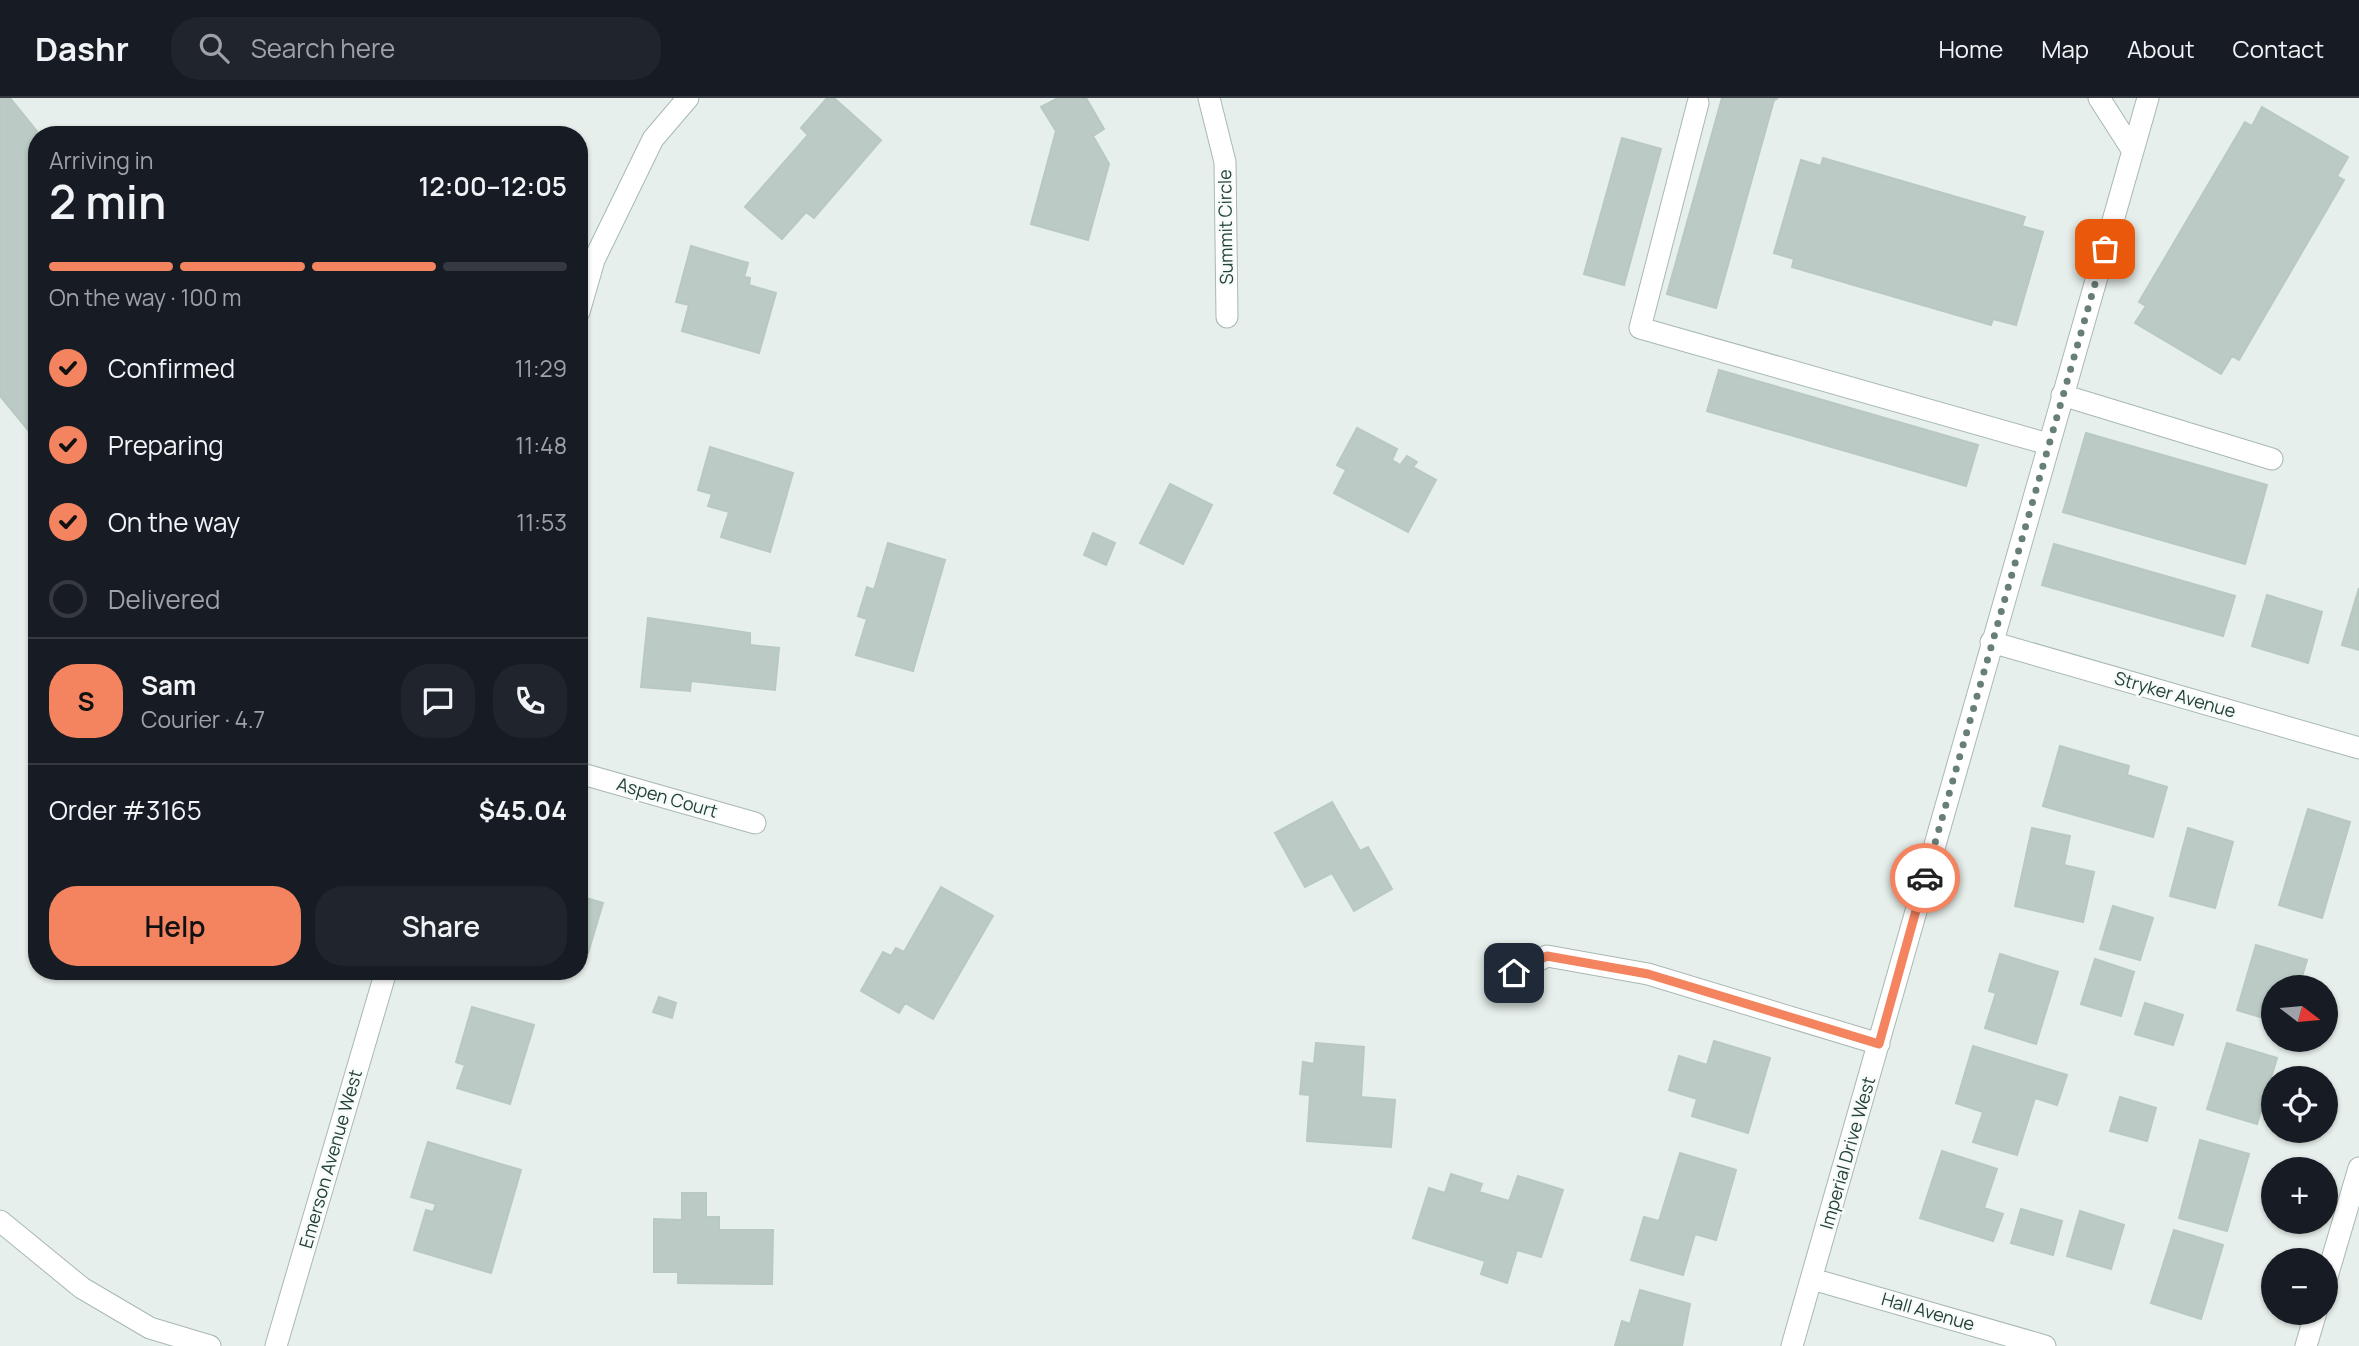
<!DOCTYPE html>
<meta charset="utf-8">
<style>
:root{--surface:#171b24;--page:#20242c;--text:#f1f3f6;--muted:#9ea1a6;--line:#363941;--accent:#f4845f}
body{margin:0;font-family:Manrope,sans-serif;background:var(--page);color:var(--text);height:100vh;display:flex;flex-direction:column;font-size:26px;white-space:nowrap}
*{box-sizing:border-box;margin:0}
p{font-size:23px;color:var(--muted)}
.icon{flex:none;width:38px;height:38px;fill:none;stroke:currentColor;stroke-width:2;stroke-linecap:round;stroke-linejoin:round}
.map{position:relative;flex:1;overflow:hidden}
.details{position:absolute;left:28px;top:28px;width:560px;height:854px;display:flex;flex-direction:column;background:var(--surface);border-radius:28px;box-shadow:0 2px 5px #0004}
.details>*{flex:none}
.needle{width:46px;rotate:106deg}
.tools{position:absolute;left:2261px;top:877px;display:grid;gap:14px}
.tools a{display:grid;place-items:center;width:77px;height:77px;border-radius:50%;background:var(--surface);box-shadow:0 2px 5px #0004;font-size:35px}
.pin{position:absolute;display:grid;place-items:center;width:60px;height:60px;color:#fff;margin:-30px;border-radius:14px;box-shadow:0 4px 10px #0006}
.courier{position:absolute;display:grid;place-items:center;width:70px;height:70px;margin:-35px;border:5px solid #f4845f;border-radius:50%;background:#fff;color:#222;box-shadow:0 2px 9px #0007}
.head em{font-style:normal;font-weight:600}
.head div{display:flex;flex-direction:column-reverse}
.head{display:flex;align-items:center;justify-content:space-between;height:119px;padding:0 21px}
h1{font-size:46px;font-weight:600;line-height:52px}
.bar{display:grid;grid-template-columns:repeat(4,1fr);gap:10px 7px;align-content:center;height:84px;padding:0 21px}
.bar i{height:9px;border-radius:5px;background:var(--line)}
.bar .current{background:var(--accent)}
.bar p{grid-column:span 4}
.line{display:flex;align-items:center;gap:18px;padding:0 21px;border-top:2px solid var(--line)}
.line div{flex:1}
.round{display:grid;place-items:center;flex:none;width:74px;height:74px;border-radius:28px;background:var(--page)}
ol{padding:0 21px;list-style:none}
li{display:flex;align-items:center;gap:21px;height:77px}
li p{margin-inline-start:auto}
li .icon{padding:7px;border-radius:50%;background:var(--accent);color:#111;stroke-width:4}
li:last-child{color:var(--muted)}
li i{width:38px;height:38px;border:4px solid var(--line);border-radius:50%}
.action{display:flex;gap:14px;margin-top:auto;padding:14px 21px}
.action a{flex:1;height:80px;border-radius:28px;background:var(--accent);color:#111;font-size:28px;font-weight:600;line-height:80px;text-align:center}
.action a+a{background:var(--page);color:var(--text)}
header{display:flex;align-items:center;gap:42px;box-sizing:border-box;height:98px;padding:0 35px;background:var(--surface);border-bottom:2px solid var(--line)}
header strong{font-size:33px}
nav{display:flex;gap:38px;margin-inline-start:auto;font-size:24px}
.search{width:490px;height:63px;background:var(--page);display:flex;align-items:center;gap:18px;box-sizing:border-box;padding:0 24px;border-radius:28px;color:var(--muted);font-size:26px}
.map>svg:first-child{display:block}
</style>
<header>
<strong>Dashr</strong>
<div class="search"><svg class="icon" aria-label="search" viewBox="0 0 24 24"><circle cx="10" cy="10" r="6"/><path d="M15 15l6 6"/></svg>Search here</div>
<nav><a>Home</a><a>Map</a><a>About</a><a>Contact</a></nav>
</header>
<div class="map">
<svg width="2359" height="1248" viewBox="0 0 2359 1248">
<rect width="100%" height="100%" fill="#e6efeb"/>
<path fill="#bbcac4" stroke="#b8c9c2" stroke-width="2" d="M0,0H10L40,37H37V343L0,298Z
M827,0H834L881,42L814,120L806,114L782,141L745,109L808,37L801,30Z
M1058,0H1086L1104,31L1093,38L1109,66L1088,142L1031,126L1056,33L1041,9Z
M1722,0H1778L1774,2L1716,210L1667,196Z
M2262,9L2348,59L2337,78L2344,82L2239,262L2232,258L2221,276L2135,225L2146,208L2139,204L2245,24L2252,28Z
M1622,40L1661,51L1624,187L1584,176Z
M1823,60L2025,119L2022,128L2043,134L2016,227L1993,221L1991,227L1792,169L1794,161L1774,155L1801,62L1821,68Z
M691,148L748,165L744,179L750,180L749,187L776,195L759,255L682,233L689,207L676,204Z
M1719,272L1978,347L1966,388L1707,313Z
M1357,330L1397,351L1392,362L1400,367L1407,358L1417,364L1413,369L1436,382L1408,434L1334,395L1346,372L1337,367Z
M2086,335L2267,387L2245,466L2063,414Z
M710,349L793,375L770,454L721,439L729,414L708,408L712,396L698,392Z
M1170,386L1212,407L1183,466L1140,445Z
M1093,435L1115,445L1106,467L1084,457Z
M888,445L945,462L913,573L856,557L867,521L858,518L867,489L874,492Z
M2054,446L2235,498L2223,538L2042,487Z
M2359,490V552L2342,547Z
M2267,497L2322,514L2308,565L2252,548Z
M648,520L750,535V547L779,550L775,592L691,583L690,593L641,589Z
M2060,648L2129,668L2127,677L2167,689L2153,739L2043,708Z
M1332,704L1360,753L1368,749L1392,791L1354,813L1332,775L1305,789L1275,735Z
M2308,711L2350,724L2322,820L2279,807Z
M2032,730L2070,738L2064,767L2094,774L2083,824L2015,808Z
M2188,730L2233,744L2215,810L2170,798Z
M941,789L993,818L933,921L905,905L899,915L861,893L883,854L891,858L896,850L904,854Z
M579,798L603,805L588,855L579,852Z
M2113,808L2153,820L2140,862L2100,851Z
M2256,847L2307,862L2299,889H2273V923L2237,912Z
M2000,856L2058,874L2036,946L1985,930L1996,895L1989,893Z
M2095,861L2134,874L2121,918L2081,906Z
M659,899L676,905L672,920L653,914Z
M2145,905L2183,917L2173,947L2135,936Z
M472,909L534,927L510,1006L457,990L465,967L456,964Z
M1714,943L1770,960L1748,1035L1692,1018L1697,1001L1669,992L1679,958L1707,967Z
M1316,945L1364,949L1361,999L1395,1002L1391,1049L1307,1043L1310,997L1300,996L1303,964L1314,966Z
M2227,945L2277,960L2257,1026L2207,1011Z
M1973,948L2067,977L2057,1007L2035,1000L2017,1057L1973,1044L1983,1014L1956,1005Z
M2120,999L2156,1010L2147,1043L2110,1033Z
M2200,1042L2249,1056L2227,1133L2179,1120Z
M428,1044L521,1072L491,1175L414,1152L426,1112L433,1114L436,1106L411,1099Z
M1942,1053L1997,1071L1984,1110L2003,1116L1993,1143L1920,1120Z
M1680,1055L1736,1072L1716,1142L1695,1136L1683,1177L1631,1162L1644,1119L1659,1123Z
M1451,1076L1482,1086L1479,1094L1509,1103L1518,1078L1563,1092L1541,1159L1517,1152L1507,1185L1481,1176L1485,1163L1413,1140L1429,1090L1445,1095Z
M682,1095H706V1119H719V1132H773L772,1186L678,1185V1174H654V1121L682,1122Z
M2021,1111L2062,1123L2053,1157L2011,1145Z
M2080,1113L2124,1127L2111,1171L2067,1158Z
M2174,1132L2223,1147L2201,1221L2151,1205Z
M1640,1192L1690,1206L1682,1248H1615L1622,1223L1630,1226Z"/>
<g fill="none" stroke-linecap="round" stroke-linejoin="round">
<g stroke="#a8b8b2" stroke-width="23">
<path id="minor" d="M1209,0L1225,64L1227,219
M2099,0L2133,53
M1698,5L1640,230L2048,346
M579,214L594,162L653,41L688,0
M2062,297L2272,361
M1991,544L2359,650
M579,675L755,725
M1497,884L1547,858L1648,876L1879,946
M0,1123L82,1190L150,1230L210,1248
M1812,1181L2045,1248
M2326,1182L2359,1070
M276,1248L386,873
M1792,1248L2148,0
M2306,1248L2316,1214"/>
</g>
<use href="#minor" stroke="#fff" stroke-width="21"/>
</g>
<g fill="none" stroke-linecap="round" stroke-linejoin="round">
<path stroke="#687f78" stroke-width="7" stroke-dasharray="0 12.6" d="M1925,780L2105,151"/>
<path stroke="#f4845f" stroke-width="9" d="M1514,875L1547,858L1648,876L1879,946L1925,780"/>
</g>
<g text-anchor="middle" stroke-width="5" stroke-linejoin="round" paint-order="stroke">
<g font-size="18" fill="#24423a" stroke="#f7fbf9">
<text transform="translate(1226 129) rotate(-91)" y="6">Summit Circle</text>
<text transform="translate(2175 597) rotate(16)" y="6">Stryker Avenue</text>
<text transform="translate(667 700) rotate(16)" y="6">Aspen Court</text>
<text transform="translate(1848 1055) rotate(-74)" y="6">Imperial Drive West</text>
<text transform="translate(331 1061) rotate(-74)" y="6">Emerson Avenue West</text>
<text transform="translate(1928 1214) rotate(16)" y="6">Hall Avenue</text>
</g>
</g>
</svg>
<div class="tools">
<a><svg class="needle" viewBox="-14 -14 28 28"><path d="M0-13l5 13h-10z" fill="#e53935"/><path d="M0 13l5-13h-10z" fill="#9ea1a6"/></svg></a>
<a><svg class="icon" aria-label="locate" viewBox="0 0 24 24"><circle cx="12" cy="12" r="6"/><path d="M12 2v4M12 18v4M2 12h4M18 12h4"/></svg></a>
<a>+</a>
<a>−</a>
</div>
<div class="pin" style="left:2105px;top:151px;background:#ea580c"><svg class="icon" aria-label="bag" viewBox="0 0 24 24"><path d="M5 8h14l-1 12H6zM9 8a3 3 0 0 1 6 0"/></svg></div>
<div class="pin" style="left:1514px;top:875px;background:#1f2937"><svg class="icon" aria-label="home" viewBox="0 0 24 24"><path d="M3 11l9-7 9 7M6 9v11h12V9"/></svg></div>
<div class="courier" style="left:1925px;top:780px"><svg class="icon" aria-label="car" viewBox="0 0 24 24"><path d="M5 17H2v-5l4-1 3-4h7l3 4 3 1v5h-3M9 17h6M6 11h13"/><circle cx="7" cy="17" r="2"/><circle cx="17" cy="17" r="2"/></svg></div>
<section class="details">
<div class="head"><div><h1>2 min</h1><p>Arriving in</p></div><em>12:00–12:05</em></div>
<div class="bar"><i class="current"></i><i class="current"></i><i class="current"></i><i></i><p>On the way · 100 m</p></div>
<ol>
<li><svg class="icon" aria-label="check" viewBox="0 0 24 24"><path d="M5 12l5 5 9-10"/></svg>Confirmed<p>11:29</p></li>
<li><svg class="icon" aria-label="check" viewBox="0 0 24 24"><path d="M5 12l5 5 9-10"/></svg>Preparing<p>11:48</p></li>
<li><svg class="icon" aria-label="check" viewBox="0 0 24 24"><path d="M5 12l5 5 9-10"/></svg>On the way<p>11:53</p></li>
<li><i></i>Delivered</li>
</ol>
<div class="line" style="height:126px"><b class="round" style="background:var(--accent);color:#111">S</b><div><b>Sam</b><p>Courier · 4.7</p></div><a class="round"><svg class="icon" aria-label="chat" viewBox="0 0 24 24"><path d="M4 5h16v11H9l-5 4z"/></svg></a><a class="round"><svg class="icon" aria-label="phone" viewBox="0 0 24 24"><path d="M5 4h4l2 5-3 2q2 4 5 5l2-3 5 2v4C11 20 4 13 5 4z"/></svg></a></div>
<div class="line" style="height:91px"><div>Order #3165</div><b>$45.04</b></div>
<div class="action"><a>Help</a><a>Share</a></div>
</section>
</div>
